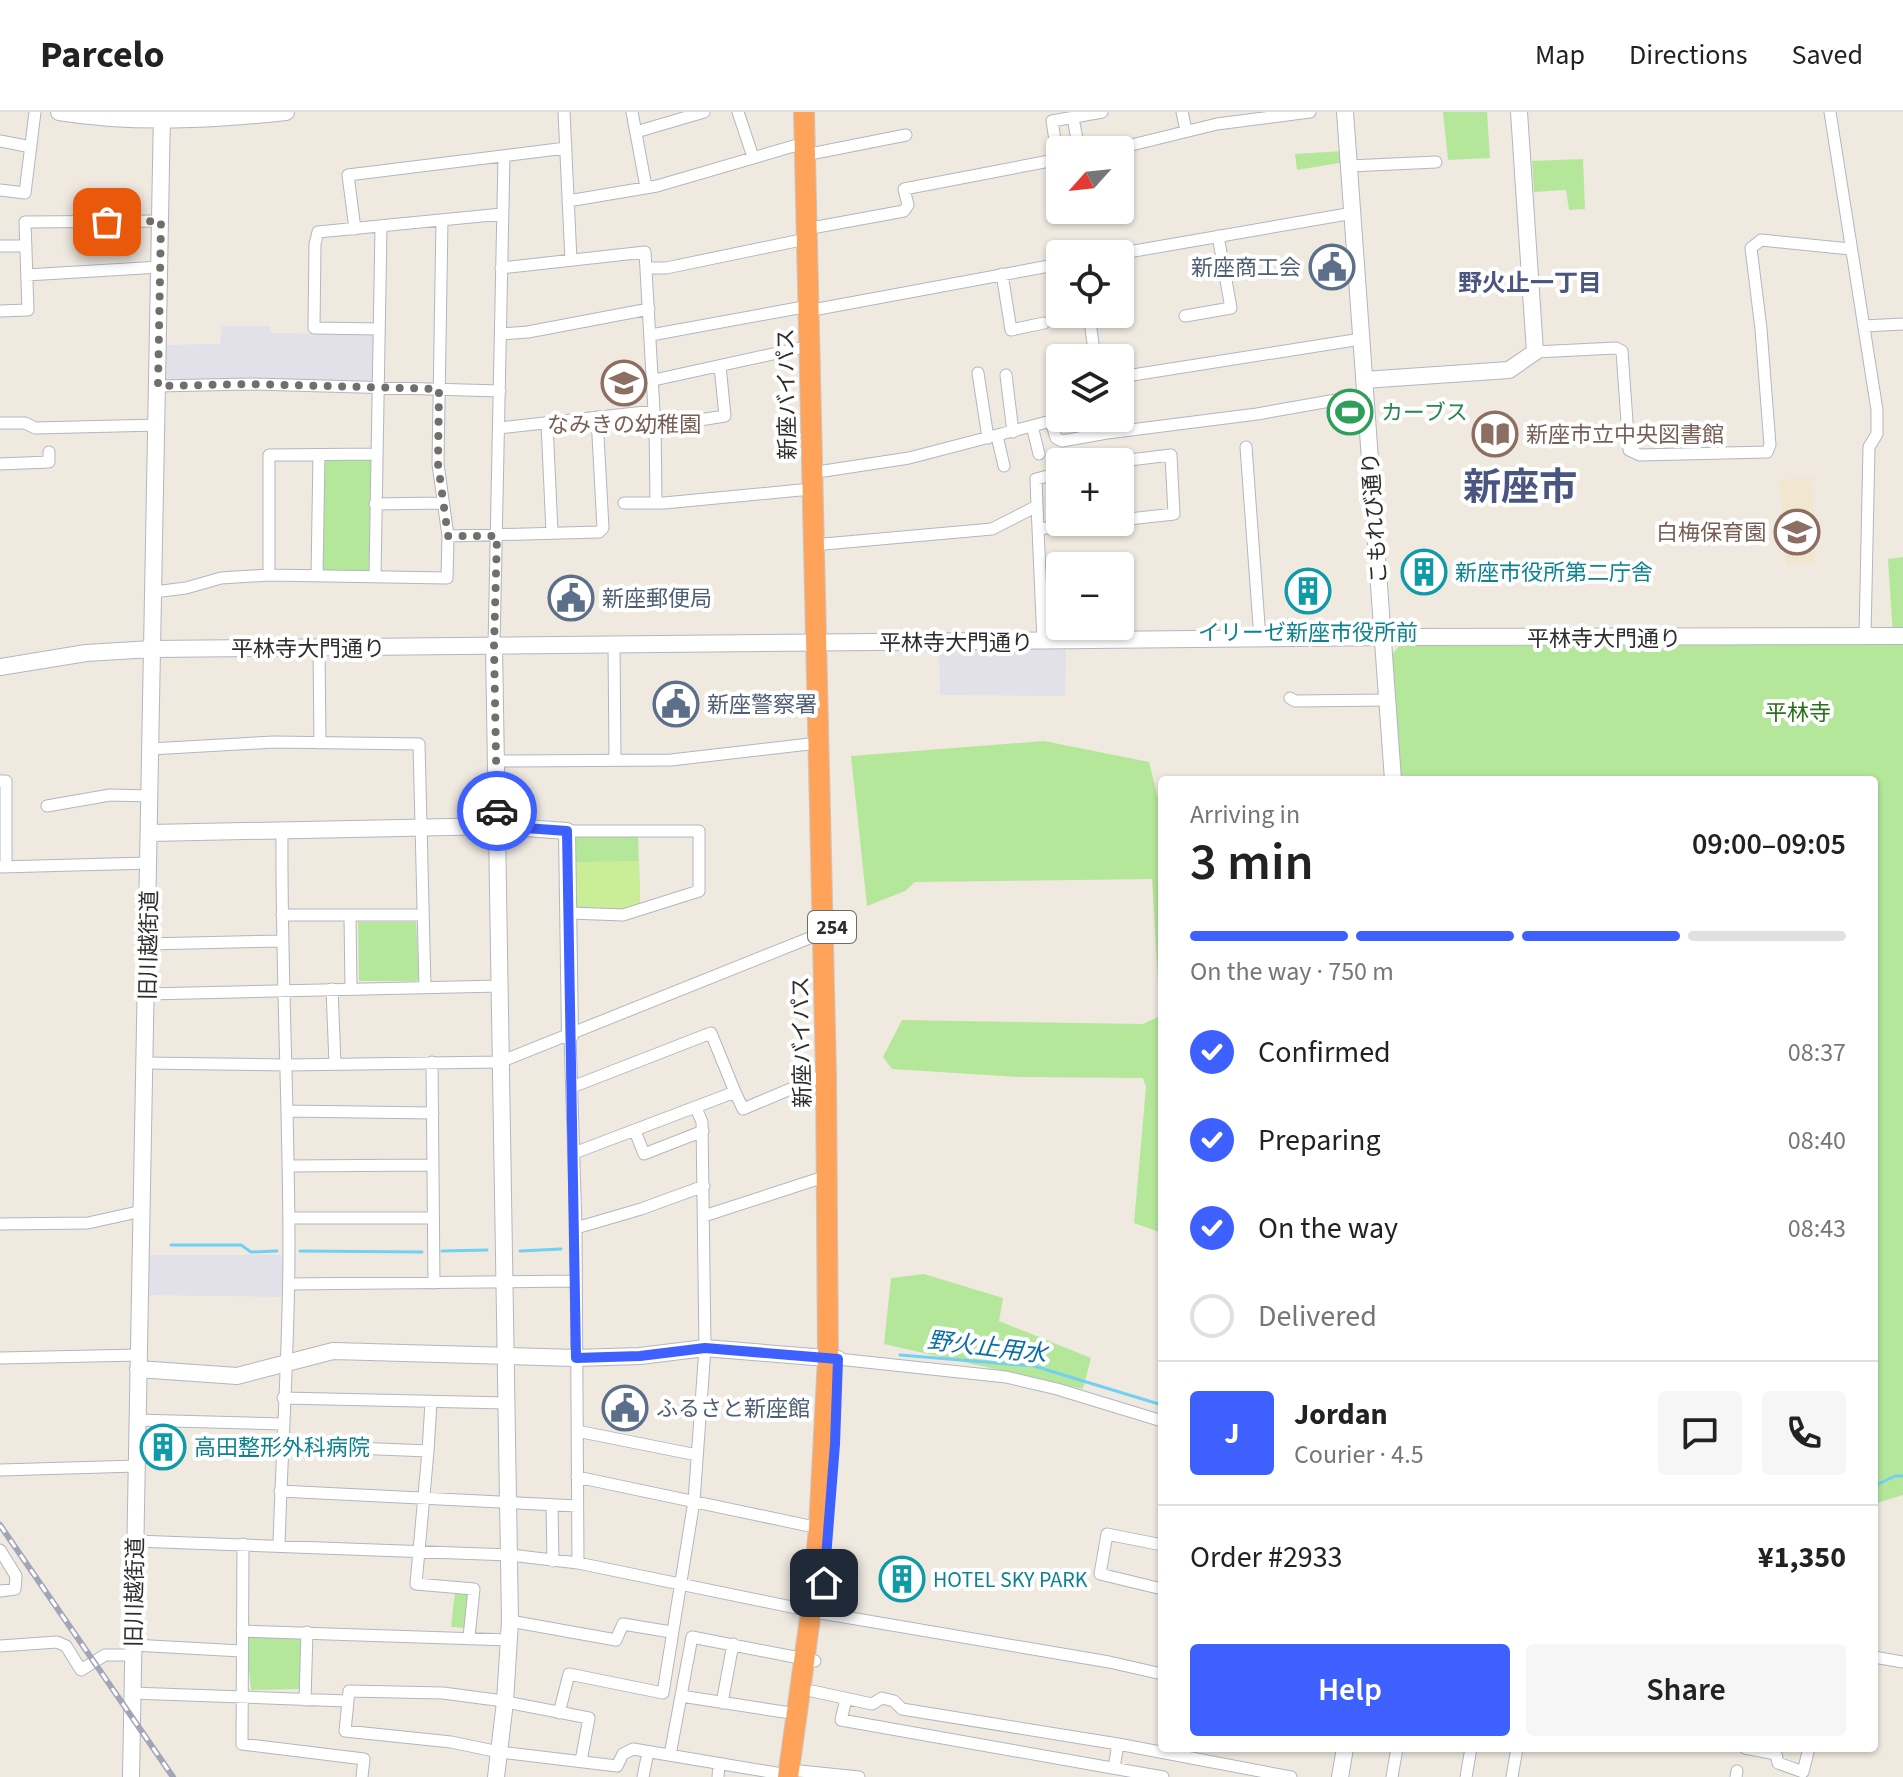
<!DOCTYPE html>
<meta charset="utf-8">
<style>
:root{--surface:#fff;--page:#f6f6f6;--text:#222;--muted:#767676;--line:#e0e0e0;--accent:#3d60ff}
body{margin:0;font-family:"Source Sans 3","Noto Sans JP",sans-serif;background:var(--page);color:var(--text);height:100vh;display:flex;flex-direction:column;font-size:30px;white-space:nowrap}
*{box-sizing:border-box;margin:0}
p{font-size:26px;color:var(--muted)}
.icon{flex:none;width:44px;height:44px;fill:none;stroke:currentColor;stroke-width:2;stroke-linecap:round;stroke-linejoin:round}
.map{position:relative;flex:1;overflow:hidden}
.sheet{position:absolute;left:1158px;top:664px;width:720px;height:976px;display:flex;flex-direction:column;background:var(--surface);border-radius:8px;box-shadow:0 2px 6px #0004}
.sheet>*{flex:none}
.needle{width:52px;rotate:243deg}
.controls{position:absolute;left:1046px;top:24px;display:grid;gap:16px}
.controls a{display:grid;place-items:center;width:88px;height:88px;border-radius:8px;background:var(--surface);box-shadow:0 2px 6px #0004;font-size:40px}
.pin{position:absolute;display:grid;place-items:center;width:68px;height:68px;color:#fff;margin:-34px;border-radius:16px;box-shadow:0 4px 12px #0006}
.courier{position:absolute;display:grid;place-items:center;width:80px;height:80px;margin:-40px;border:6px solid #3d60ff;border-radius:50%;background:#fff;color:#222;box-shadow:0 2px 10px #0007}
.headline em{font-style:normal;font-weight:600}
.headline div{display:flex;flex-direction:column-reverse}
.headline{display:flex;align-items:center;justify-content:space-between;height:136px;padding:0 32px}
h1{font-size:52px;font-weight:600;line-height:60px}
.bar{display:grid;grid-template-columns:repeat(4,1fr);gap:12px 8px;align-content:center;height:96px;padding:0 32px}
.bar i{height:10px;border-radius:6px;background:var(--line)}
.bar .active{background:var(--accent)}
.bar p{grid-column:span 4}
.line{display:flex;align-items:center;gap:20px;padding:0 32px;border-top:2px solid var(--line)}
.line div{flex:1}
.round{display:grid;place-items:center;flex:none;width:84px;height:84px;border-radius:8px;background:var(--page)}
ol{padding:0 32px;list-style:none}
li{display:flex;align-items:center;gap:24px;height:88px}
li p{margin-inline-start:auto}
li .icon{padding:8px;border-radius:50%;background:var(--accent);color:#fff;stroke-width:4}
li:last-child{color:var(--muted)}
li i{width:44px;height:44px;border:4px solid var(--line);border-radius:50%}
.action{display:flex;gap:16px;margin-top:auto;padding:16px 32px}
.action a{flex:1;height:92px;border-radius:8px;background:var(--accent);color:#fff;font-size:32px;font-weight:600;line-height:92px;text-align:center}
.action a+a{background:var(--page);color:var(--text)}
header{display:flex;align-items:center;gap:48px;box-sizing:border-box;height:112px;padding:0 40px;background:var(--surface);border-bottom:2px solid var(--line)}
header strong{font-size:38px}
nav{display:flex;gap:44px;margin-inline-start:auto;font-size:28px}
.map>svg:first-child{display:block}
</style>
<header>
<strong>Parcelo</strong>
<nav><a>Map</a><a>Directions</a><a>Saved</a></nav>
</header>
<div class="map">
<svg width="1903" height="1665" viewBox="0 0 1903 1665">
<rect width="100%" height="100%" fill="#efe9e0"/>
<path fill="#e2e0e8" d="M222,214H270L271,221L372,222L375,225L374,268L370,271L266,267L165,268V233L220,232Z
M1066,537L1065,584L940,583L939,538Z
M149,1143H283L282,1185L148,1183Z"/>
<path fill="#f1e6cf" d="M1812,365L1815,451L1786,453L1779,368Z"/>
<path fill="#b5e79b" d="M1443,0H1487L1490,46L1448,48Z
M1344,39L1345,50L1297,58L1295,42Z
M1583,47L1585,97L1569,98L1566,78L1534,80L1532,49Z
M376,342L375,464L317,463L319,343Z
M1903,445V524H1893L1888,447Z
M1903,532V1383L1874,1392V668H1397L1390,545L1399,534Z
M1044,629L1149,650L1162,703V1121L1134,1111L1146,975L1143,966L1019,965L892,957L883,945L902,908L1143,912L1160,904L1152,767L915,770L905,779L867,794L851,644Z
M577,722H638L640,791L577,797L573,725Z
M358,810H416L419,867L416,869H359Z
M924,1162L1003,1186L999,1209L1091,1246L1083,1277L884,1232L891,1166Z
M455,1480L467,1481L470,1484L466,1516L451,1515Z
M250,1522L301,1523V1577L251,1578L249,1558H246V1525Z"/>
<path fill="#c9ee97" d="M639,749L640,791L621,798L577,797L574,794L573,750Z"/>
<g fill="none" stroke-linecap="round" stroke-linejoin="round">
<path stroke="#71d0f3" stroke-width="3" d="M171,1133H241L251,1140L277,1139
M300,1139L422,1140
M442,1139L487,1138
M520,1139L561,1137
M900,1243L1034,1254L1162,1293
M1874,1374L1895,1364H1903"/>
<g stroke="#b3b6c1" stroke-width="13">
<path id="street" d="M564,0L571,148
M632,0L646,75
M738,0L753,45
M1182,0L1186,18
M1830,0L1877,298V322L1869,335L1865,524
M1073,6L1079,38
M636,20L704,0
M0,29L31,35
M1111,38L1217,12L1310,0
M815,41L906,23
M1058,47L1052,9L1102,0
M1350,54L1436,50
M0,78L25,81L35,0
M568,89L657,74L804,31
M442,108L438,352L448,424
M817,115L904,99L908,93L904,77L1060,47
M355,117L348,63L566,36
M0,134H26
M1117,142L1353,101
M646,156H666L806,127
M1002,162L1011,218L1044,211
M27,163L160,155
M818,197L1060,152
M0,199L28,198L25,110L161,109
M1185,204L1231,196L1218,124
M1864,214L1903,212
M379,217L314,216L315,132L318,120L502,102
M1091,217L1095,246
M501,222L528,220L649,197
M651,223L809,194
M1535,240L1616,236L1622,239L1629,338L1640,343L1767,340L1770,333L1761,217L1751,136L1761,128L1850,137
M978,261L988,326
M1006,263L1013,320
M1120,265L1361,227
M654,268L809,234
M158,274L250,272L500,279
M1105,306L1107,321
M655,308L656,391
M0,311H25L35,316L158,313
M547,311L552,420
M1032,314L1039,342
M655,315L725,304L720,254
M499,316L654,299L645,140L501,156
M997,324L1004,354
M1246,335L1260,527
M1113,350L1171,343L1174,402L1120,408
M0,352L49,350V340
M824,359L909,346L1051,309L1056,326L1062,329L1107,321L1257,302L1364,283
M624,391H664L811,377
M375,392L443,391
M1037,394L1036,367L1060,361
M1038,417L1103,410
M824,432L992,417L1037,394L1043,529
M269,463V343L376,342
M317,463L319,343
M375,464L381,115
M154,480L186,476L221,466L269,463L447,466L448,424L599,420L603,416L597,305
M614,533L615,647
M494,534L504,44
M319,536L320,631
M1290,586L1295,589L1387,588
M150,637L274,630L419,632L425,875
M497,649L671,648L818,631
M0,669H6V754
M47,694L110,683L150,684
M567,719H699V779L623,803L570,801
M0,755L149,751
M282,803H423
M350,804L351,876
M147,832L282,829
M332,877L335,952
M147,882L500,874
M570,924L576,1116L578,1451
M432,950L434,1171
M145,951L287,953L500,950L822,821
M572,975L711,921L735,980
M288,999L433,1001
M635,1019L644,1042L703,1019
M574,1041L735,980L743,997L826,962
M288,1054L433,1053
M704,1104L827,1064
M289,1106H433
M0,1112L88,1111L142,1099
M576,1116L641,1097L704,1074
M289,1172L575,1169
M0,1246L139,1243
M838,1247L1006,1265L1057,1277L1162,1309
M283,1286L507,1291
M137,1308L282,1312
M577,1319L697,1343
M281,1333L428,1339L416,1472L474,1477L469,1525
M428,1339L431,1290
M0,1358L137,1354
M577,1365L819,1416
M280,1379L577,1394
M552,1393L553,1449
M135,1429L510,1443L578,1451L811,1499
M243,1432L242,1632L364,1647L362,1665
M279,1433C282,1334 289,1235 289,1136C289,997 281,858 282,718
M1162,1433L1107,1422L1100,1462L1162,1477
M0,1438L16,1464L15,1477L0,1479
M821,1501L1109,1550L1162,1562
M510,1509L616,1528L623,1512L671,1520
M242,1519L509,1528
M133,1533L241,1539
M0,1534L57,1530L66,1534L81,1558L105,1543H133
M1874,1545L1903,1550
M812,1579L872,1592L882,1586L894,1589L902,1597L1118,1632L1291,1665
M132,1581L347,1589
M681,1584L797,1602
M846,1587L841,1608L1163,1665
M305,1588L307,1520
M722,1591L733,1532
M559,1601L569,1562L663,1581L694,1389L705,1236L702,1010L696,996
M1745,1636L1776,1642L1778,1651L1803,1660L1809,1636
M670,1643L692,1525L815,1549
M581,1649L589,1606L496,1588L443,1581L349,1579L345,1619L451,1630L499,1640L617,1654L623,1642L633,1637L788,1663
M1114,1656L1118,1632
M800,1659L859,1665
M643,1665L648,1640
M718,1665L719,1652
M1392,1665L1397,1636
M1466,1665L1471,1636
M1512,1665L1517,1636
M1736,1665L1737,1659"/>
</g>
<g stroke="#b3b6c1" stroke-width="18">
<path id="secondary" d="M59,0C134,12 211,8 286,0
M1345,0L1393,668
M1364,268L1509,258L1535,240L1519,0
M494,534L510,1509L505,1590L496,1665
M0,555L86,541L152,537L1395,525L1903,524
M150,721L498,714L567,719L570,924
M138,1257L237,1264L333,1239L576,1246L640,1244L705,1236L838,1247
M131,1665L162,0
M1340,1665L1345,1636"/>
</g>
<g stroke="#c8c8c8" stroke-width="22">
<path id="highway" d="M788,1665L811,1499L819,1416L828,1246L826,962L804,0"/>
</g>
<use href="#street" stroke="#fff" stroke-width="11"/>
<use href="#secondary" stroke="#fff" stroke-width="16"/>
<use href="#highway" stroke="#ffa35b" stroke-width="20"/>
<g stroke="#a2a5b8" stroke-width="6">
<path id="rail" d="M0,1413L173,1665"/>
</g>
<use href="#rail" stroke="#fff" stroke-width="3" stroke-dasharray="9" stroke-linecap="butt"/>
</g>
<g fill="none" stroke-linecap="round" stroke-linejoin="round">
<path stroke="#716f6c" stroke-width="8" stroke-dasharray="0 14.4" d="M107,110L161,109L158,274L250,272L439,277L438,352L448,424H497L494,534L497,699"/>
<path stroke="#3d60ff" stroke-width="10" d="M497,699L498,714L567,719L576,1246L640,1244L705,1236L838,1247L835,1332L824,1471"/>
</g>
<defs>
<g id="civic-ring" transform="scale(2.3)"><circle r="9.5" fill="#fff" stroke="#5c6f8a" stroke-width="1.5"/><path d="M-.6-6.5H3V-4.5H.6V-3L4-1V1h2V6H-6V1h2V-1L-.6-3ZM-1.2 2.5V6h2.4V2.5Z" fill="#5c6f8a"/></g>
<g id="school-ring" transform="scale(2.3)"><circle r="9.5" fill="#fff" stroke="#8d6e63" stroke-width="1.5"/><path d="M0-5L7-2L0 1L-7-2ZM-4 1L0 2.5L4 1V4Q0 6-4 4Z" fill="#8d6e63"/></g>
<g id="stadium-ring" transform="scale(2.3)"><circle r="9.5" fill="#fff" stroke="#2e9e5b" stroke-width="1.5"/><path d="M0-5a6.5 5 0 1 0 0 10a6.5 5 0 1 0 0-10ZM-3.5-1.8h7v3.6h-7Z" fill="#2e9e5b"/></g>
<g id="library-ring" transform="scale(2.3)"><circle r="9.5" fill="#fff" stroke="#8d6e63" stroke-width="1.5"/><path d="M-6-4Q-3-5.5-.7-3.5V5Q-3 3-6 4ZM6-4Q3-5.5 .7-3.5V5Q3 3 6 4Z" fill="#8d6e63"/></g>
<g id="building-ring" transform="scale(2.3)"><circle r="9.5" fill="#fff" stroke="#0f9aa8" stroke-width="1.5"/><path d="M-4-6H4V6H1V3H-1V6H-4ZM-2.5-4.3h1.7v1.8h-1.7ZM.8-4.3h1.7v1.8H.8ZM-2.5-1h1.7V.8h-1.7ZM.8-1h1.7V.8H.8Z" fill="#0f9aa8"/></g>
</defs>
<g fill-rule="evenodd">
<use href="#civic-ring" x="1332" y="155"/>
<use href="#school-ring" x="624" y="271"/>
<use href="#stadium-ring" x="1350" y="300"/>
<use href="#library-ring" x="1495" y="322"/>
<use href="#school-ring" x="1797" y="420"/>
<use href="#building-ring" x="1424" y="460"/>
<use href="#building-ring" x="1308" y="479"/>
<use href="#civic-ring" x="571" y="486"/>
<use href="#civic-ring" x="676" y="592"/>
<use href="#civic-ring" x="625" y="1296"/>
<use href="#building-ring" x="163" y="1335"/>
<use href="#building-ring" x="902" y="1467"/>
</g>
<g text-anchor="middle" stroke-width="8" stroke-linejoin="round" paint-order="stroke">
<rect fill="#fff" stroke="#6c6c6c" stroke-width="2" x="808" y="799" width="48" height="32" rx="6"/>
<g font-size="20" font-weight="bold" fill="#2d2d2d">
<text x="832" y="822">254</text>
</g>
<g font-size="22" fill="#4e5e75" stroke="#fff" text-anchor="start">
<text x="1301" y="163" text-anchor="end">新座商工会</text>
<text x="602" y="494">新座郵便局</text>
<text x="707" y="600">新座警察署</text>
<text x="656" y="1304">ふるさと新座館</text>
</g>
<g font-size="22" fill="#2d2d2d" stroke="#fff">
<text transform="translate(786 282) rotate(-91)" y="8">新座バイパス</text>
<text transform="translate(1374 406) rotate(-94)" y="8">こもれび通り</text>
<text x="1604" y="534">平林寺大門通り</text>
<text x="956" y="538">平林寺大門通り</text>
<text x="308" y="544">平林寺大門通り</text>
<text transform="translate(148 833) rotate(-89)" y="8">旧川越街道</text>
<text transform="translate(801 930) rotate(-91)" y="8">新座バイパス</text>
<text transform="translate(134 1480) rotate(-89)" y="8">旧川越街道</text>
</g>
<g font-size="22" fill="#27864d" stroke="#fff" text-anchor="start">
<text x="1381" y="308">カーブス</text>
</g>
<g font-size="22" fill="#785e54" stroke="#fff">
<text x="624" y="320">なみきの幼稚園</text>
<text x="1526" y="330" text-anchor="start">新座市立中央図書館</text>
<text x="1766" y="428" text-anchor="end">白梅保育園</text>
</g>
<g font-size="22" fill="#0d838f" stroke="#fff" text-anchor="start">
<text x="1455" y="468">新座市役所第二庁舎</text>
<text x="1308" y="528" text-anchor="middle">イリーゼ新座市役所前</text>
<text x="194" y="1343">高田整形外科病院</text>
<text x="933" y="1475">HOTEL SKY PARK</text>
</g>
<g font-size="22" fill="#2a6f19" stroke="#fff">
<text x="1798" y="608">平林寺</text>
</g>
<g font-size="24" font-weight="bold" fill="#4b5581" stroke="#fff">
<text x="1530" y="179">野火止一丁目</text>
</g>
<g font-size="24" font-style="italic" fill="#096fa6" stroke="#fff">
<text transform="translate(987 1235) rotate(7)" y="8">野火止用水</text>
</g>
<g font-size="38" font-weight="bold" fill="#4b5581" stroke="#fff">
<text x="1520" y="388">新座市</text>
</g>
</g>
</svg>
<div class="controls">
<a><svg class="needle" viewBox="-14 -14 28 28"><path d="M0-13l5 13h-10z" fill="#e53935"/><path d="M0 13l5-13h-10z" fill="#767676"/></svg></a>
<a><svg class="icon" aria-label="locate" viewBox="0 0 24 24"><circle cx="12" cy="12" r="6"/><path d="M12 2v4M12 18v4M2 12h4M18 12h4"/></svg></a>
<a><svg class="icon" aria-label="layers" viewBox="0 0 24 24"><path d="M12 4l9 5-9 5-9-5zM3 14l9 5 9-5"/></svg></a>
<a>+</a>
<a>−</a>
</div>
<div class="pin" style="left:107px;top:110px;background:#ea580c"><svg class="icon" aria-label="bag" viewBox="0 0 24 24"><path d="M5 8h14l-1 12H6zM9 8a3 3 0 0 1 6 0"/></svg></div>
<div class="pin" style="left:824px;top:1471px;background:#1f2937"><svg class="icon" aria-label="home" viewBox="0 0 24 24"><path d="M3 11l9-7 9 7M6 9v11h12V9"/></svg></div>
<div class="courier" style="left:497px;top:699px"><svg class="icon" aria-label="car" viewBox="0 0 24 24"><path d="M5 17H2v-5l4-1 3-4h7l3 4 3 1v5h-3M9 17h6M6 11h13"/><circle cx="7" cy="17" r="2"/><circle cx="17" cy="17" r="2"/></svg></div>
<section class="sheet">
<div class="headline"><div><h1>3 min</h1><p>Arriving in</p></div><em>09:00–09:05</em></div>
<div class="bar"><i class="active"></i><i class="active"></i><i class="active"></i><i></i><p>On the way · 750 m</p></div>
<ol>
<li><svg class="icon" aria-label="check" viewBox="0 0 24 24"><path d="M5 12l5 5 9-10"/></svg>Confirmed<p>08:37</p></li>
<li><svg class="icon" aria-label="check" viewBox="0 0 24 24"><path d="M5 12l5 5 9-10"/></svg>Preparing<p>08:40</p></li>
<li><svg class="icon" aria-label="check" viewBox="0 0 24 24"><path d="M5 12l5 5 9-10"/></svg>On the way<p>08:43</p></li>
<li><i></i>Delivered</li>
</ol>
<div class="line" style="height:144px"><b class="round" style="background:var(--accent);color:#fff">J</b><div><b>Jordan</b><p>Courier · 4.5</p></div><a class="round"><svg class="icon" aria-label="chat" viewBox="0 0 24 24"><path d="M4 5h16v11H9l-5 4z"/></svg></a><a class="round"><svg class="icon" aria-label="phone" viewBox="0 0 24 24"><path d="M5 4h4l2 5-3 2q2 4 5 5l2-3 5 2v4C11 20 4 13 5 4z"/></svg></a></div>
<div class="line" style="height:104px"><div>Order #2933</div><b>¥1,350</b></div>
<div class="action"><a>Help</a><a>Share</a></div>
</section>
</div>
